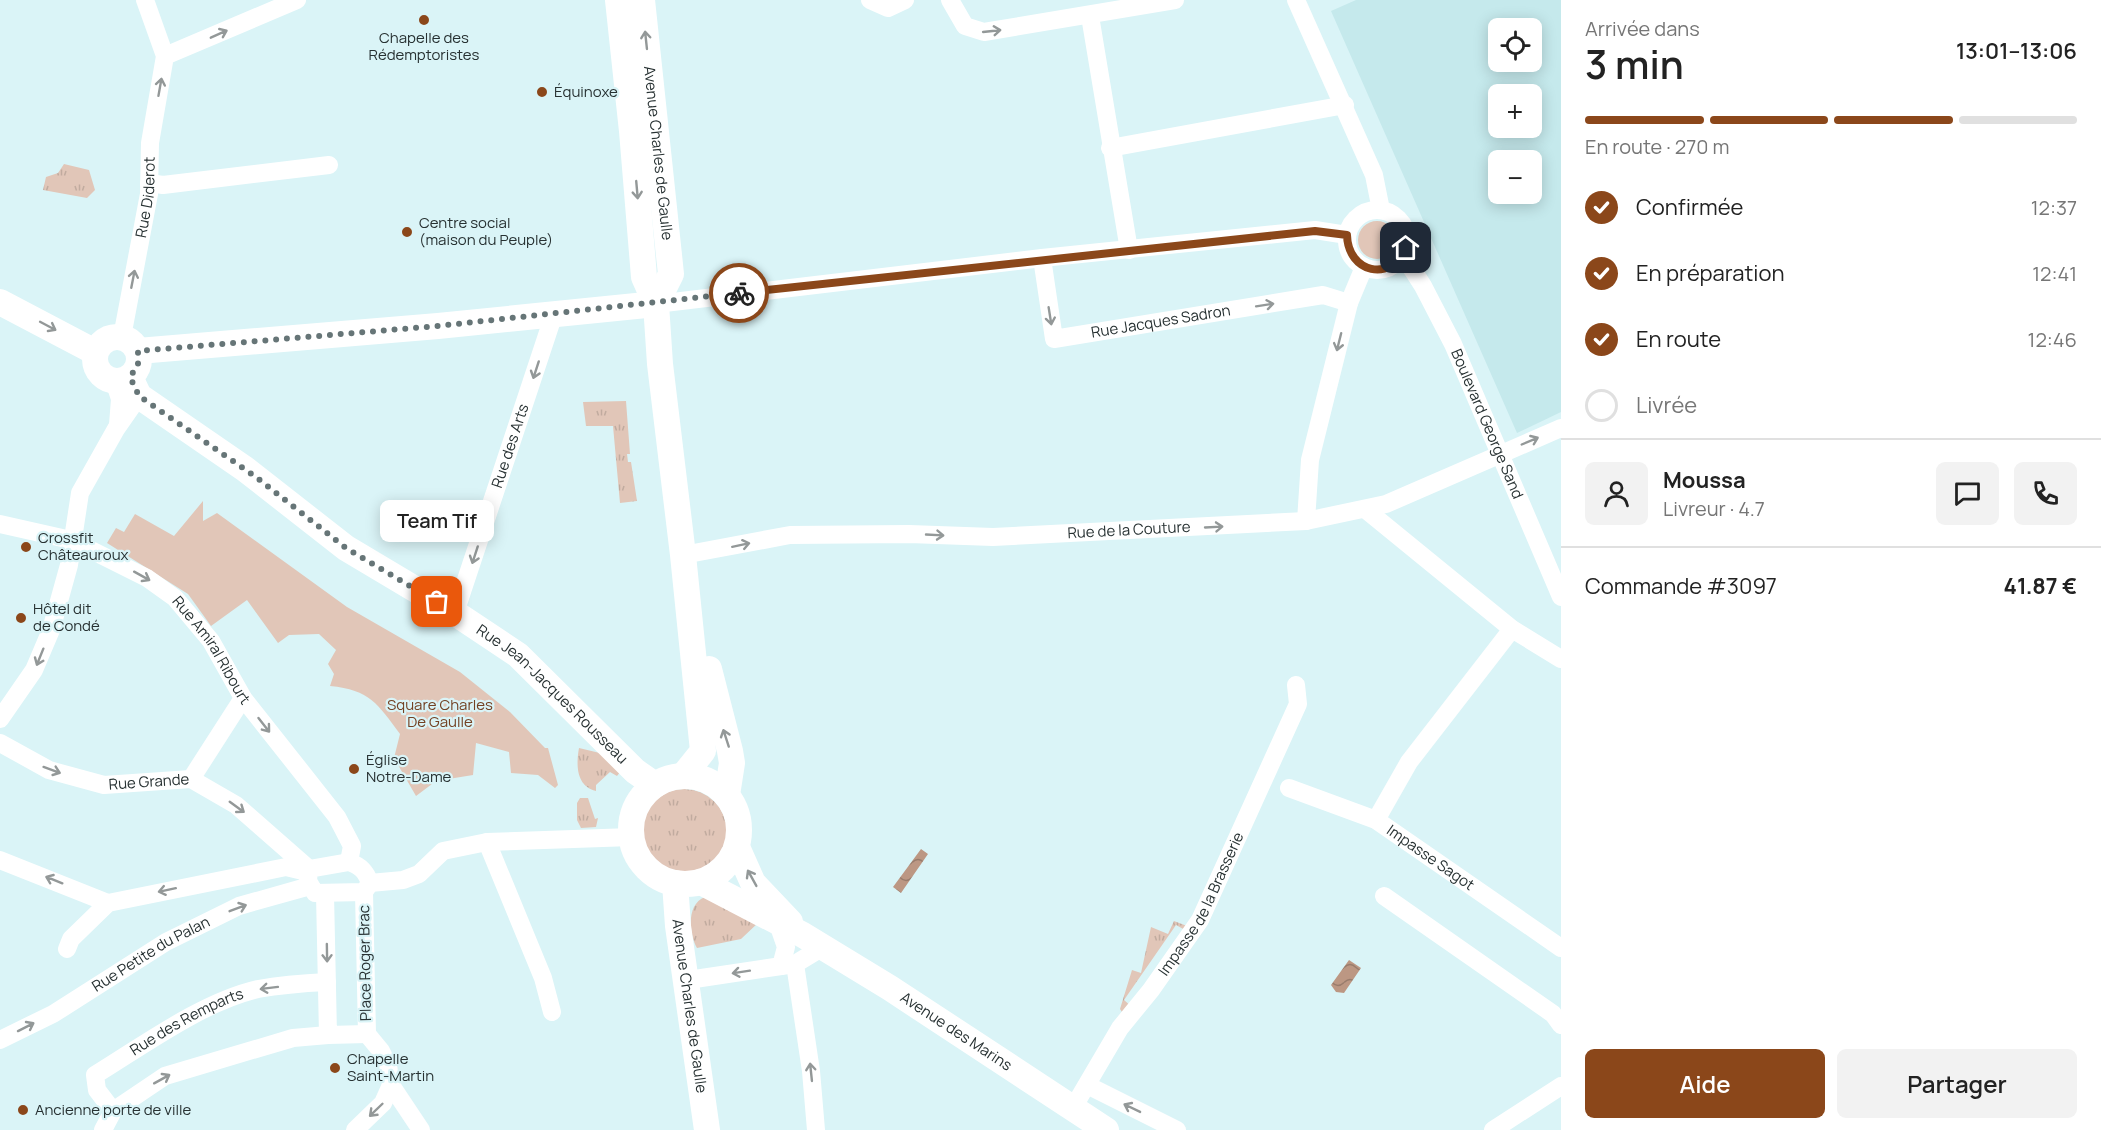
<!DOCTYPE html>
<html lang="fr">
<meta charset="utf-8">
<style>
:root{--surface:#fff;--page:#f2f2f2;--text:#222;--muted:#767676;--line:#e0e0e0;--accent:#8b471a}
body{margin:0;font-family:Manrope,sans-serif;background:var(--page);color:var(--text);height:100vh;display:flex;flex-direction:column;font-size:22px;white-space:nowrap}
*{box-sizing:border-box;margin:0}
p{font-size:20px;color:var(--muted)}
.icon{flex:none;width:33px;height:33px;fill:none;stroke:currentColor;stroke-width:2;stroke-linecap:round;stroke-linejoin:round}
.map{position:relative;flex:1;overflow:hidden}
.sheet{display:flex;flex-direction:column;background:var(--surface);width:540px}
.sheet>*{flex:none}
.fabs{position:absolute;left:1488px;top:18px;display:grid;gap:12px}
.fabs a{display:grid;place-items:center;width:54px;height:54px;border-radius:9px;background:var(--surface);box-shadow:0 3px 15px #0003;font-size:30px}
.pin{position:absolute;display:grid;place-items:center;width:51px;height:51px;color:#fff;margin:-26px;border-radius:12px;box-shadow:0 3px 9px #0006}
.courier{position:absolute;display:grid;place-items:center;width:60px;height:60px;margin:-30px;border:4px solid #8b471a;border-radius:50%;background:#fff;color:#222;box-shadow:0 2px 8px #0007}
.bubble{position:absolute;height:42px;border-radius:9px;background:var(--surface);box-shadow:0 3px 15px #0003;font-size:20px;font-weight:600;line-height:42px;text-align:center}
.headline em{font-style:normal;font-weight:600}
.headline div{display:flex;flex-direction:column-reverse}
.headline{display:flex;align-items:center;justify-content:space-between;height:102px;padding:0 24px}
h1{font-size:39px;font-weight:600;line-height:45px}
.bar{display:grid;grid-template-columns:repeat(4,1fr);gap:9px 6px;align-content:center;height:72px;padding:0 24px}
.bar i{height:8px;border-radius:4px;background:var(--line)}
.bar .selected{background:var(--accent)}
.bar p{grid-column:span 4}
.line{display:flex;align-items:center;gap:15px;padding:0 24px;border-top:2px solid var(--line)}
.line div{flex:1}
.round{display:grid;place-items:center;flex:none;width:63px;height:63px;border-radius:9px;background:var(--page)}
ol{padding:0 24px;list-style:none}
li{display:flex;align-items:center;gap:18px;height:66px}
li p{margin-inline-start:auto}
li .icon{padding:6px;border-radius:50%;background:var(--accent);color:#fff;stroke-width:4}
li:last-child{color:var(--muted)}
li i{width:33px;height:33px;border:3px solid var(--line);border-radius:50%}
.button{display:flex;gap:12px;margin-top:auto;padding:12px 24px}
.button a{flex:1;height:69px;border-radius:9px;background:var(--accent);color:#fff;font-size:24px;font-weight:600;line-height:69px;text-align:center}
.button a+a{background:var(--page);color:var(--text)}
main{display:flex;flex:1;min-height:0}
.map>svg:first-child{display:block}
</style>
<main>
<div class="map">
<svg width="1561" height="1130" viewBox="0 0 1561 1130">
<defs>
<pattern id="grass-tufts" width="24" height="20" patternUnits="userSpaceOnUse" patternTransform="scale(1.5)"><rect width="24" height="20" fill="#e1c6b8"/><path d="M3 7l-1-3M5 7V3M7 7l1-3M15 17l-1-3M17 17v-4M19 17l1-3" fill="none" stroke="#c1ab9f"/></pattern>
<pattern id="water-waves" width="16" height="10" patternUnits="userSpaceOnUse" patternTransform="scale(1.5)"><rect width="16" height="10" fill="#bc9783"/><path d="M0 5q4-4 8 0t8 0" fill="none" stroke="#997c6c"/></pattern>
</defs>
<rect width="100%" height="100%" fill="#daf4f7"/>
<path fill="#c5e9ec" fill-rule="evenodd" d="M1356,0H1561V412L1517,433L1331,11ZM1498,28H1532V62H1498ZM1498,94H1532V128H1498ZM1498,160H1532V194H1498Z"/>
<path fill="url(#grass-tufts)" d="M64,164L89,170L95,190L87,198L43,190L46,177L58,173Z
M626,401L630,454H627L628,462H631L637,501L620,503L613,426H586L583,402Z
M579,748L604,754L621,771L617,776L610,772L596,785V791C576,786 576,765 579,748Z
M641 832a43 43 0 1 1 86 0a43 43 0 1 1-86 0Z
M580,798H588L595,819L598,818L596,827L581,828L577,820V803Z
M705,897L759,922L741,939L697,948C689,934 686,904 705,897Z
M1174,921L1187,926L1185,930L1176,925L1124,1000L1132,1007L1122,1012L1120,1009L1132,970L1141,973L1151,927L1168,934Z"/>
<path fill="#e1c6b8" d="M1358 240a19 19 0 1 1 38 0a19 19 0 1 1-38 0Z
M203,501V521L217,513L347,607L460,672L510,712L545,748H548L558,785L555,788L538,775L511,773L509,752L476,743L473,775L436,781L416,796L394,758L400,734C378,704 370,690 330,686L334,674L328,664L336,650L319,634L289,635L278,643L247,600L211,626L188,594L107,543L116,528L124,532L135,514L174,536Z"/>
<path fill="url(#water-waves)" d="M921,849L928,854L901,893L893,887Z
M1349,960L1361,968L1344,993L1336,992L1331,985Z"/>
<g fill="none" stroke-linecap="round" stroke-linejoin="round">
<g stroke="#fff" stroke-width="18">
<path d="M870,0L888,8L905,0"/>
<path d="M950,0L965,26L984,32L1175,0"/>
<path d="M1296,0L1374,175L1381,210"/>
<path d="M1090,16L1129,250"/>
<path d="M165,56L297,0"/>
<path d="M1110,148L1345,105"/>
<path d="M149,183L163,185L329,165"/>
<circle cx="1377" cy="240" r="30"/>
<path id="s1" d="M1403,255L1423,286L1453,344L1561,597"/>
<path id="s2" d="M1042,258L1054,339L1323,295L1349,303"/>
<path d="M656,304L1042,258L1315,230L1347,235"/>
<path id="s3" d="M122,337L149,194L150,143L165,56L145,0"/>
<path d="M114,381L120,399L118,425"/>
<path d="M1365,509L1512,629L1561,659"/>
<path d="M1306,521L1310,460L1349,303L1364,267"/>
<path id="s4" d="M0,524L71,540L147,578L175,598L211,641L243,698L337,817L352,846L349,862"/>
<path id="s5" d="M683,555L790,535L909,534L993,537L1306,521L1386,504L1561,428"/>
<path id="s6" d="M455,613L554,314"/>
<path d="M0,719L34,670L51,630L69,565L80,493L116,429L139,396"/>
<path id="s7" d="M0,743L49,770L104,785L191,779L236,805L309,869"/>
<path d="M191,779L243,698"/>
<path id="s8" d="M1289,788L1376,820L1561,948"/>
<path d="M1376,820L1409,762L1512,629"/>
<path d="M487,842L543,978L552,1012"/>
<path d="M0,860L108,903"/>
<path d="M349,862C361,866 366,872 370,883L364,892L315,893L308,881L309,869Z"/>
<path d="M370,883L403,880L419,874L443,851L487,842L632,837"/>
<path d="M325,894L328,1035L367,1034L364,892"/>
<path d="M1384,896L1553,1014L1561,1025"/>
<path d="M777,921L786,947L781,966"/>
<path d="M67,949L71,939L108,903L286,867L307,872"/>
<path d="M688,980L795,964"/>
<path d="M367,1034L381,1051L388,1065L391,1085L421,1130"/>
<path id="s9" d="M0,1040L53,1014L166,942L239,906L310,886"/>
<path d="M1087,1085L1177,1130"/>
<path id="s10" d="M1073,1108L1120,1028L1151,990L1200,920L1298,704L1296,685"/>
<path id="s11" d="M113,1111L97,1090L95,1075C144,1045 202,1002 258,989C280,985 305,983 327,982"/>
<path d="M103,1130L113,1111L165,1076L293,1038L328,1035"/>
<path d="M355,1130L383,1103L391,1085"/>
<path d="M816,1130L811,1071L795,964L823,947"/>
<path d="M1493,1130L1561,1086"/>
</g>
<g stroke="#fff" stroke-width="26">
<path d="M618,0L632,131L644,277L656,304L660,364L683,555L703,751L683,776"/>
<path id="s12" d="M642,0L671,274L656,304"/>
<path d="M0,302L95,352"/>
<circle cx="117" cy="359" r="22"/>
<path d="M138,351L438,326L656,304"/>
<path id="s13" d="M130,377L139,396L245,469L346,548L455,613L518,655L635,771L655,785"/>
<path d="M709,669L730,751L732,763L727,795"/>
<circle cx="685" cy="830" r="54"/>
<path d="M737,847L753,883L790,922"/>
<path id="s14" d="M701,882L803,935L890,988L1106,1130"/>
<path id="s15" d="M675,883L678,926L707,1130"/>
</g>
</g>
<defs><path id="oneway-shaft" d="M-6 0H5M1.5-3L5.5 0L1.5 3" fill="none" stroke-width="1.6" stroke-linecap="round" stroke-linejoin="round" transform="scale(1.5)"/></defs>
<g stroke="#939898">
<use href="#oneway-shaft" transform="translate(992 31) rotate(-6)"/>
<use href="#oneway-shaft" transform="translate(219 34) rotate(-24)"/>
<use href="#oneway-shaft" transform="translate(646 40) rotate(-96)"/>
<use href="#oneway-shaft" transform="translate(160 87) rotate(-80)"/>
<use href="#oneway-shaft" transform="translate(637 190) rotate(85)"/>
<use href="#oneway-shaft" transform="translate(133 279) rotate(-79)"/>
<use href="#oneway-shaft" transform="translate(1265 305) rotate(-9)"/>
<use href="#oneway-shaft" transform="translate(1050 316) rotate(81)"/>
<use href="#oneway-shaft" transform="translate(48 326) rotate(28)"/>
<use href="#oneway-shaft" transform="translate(1339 342) rotate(104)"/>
<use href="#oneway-shaft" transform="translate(536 370) rotate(108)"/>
<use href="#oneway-shaft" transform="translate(1530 441) rotate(-23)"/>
<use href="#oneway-shaft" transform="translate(1214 527) rotate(-3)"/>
<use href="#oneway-shaft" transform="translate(935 535) rotate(3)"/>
<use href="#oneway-shaft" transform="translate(741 545) rotate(-12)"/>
<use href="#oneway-shaft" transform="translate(475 555) rotate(108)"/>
<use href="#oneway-shaft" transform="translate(142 576) rotate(29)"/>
<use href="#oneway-shaft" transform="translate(40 657) rotate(112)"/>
<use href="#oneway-shaft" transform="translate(264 725) rotate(52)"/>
<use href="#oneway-shaft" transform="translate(726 738) rotate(-108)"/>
<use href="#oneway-shaft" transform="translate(52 770) rotate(20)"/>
<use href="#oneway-shaft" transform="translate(237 807) rotate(36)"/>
<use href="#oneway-shaft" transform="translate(752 878) rotate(-119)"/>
<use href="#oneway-shaft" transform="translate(54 880) rotate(-158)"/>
<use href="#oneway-shaft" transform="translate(167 890) rotate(168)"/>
<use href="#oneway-shaft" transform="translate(238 908) rotate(-21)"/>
<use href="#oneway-shaft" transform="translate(327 953) rotate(89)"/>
<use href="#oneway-shaft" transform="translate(741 972) rotate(171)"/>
<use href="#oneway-shaft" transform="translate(269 988) rotate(173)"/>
<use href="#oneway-shaft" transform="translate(26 1027) rotate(-27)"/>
<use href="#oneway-shaft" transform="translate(811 1072) rotate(-96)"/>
<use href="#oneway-shaft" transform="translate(162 1079) rotate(-29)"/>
<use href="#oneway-shaft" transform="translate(1132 1108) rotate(-154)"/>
<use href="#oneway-shaft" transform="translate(376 1110) rotate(136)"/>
</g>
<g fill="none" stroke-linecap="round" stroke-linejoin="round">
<path stroke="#667577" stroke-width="6" stroke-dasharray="0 10.8" d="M437,602L346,548L256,477L139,396L130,377L138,365V351L438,326L739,293"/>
<path stroke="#8b471a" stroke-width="8" d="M739,293L1315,231L1347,235C1348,273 1391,283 1406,248"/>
</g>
<g fill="#8b471a" stroke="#daf4f7" stroke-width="2">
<circle cx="424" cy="20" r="6"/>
<circle cx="542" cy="92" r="6"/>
<circle cx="407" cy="232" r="6"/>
<circle cx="26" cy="547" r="6"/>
<circle cx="21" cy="618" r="6"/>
<circle cx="354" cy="769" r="6"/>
<circle cx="335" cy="1068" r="6"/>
<circle cx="23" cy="1110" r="6"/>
</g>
<g text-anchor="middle" stroke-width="4.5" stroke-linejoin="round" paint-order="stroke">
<g font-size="15" fill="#273132" stroke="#daf4f7" text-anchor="start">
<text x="424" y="43" text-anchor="middle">Chapelle des<tspan x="424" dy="17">Rédemptoristes</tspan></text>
<text x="554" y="97">Équinoxe</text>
<text x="419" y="228">Centre social<tspan x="419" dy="17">(maison du Peuple)</tspan></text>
<text x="38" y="543">Crossfit<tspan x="38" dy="17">Châteauroux</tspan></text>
<text x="33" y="614">Hôtel dit<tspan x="33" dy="17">de Condé</tspan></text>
<text x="366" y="765">Église<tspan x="366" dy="17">Notre-Dame</tspan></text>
<text x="347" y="1064">Chapelle<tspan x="347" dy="17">Saint-Martin</tspan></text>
<text x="35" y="1115">Ancienne porte de ville</text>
</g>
<g font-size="15" fill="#273132" stroke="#daf4f7">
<text dy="5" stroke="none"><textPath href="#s12" startOffset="154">Avenue Charles de Gaulle</textPath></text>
<text dy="5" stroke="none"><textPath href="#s3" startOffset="142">Rue Diderot</textPath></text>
<text dy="5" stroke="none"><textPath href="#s2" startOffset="190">Rue Jacques Sadron</textPath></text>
<text dy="5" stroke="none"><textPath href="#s1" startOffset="189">Boulevard George Sand</textPath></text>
<text dy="5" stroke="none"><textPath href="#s6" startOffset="176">Rue des Arts</textPath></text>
<text dy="5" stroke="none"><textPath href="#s5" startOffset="448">Rue de la Couture</textPath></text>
<text dy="5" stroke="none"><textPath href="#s4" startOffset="256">Rue Amiral Ribourt</textPath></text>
<text dy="5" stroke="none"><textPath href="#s13" startOffset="532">Rue Jean-Jacques Rousseau</textPath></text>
<text dy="5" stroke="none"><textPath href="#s7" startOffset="158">Rue Grande</textPath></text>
<text dy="5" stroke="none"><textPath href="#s8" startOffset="159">Impasse Sagot</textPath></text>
<text dy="5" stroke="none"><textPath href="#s10" startOffset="242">Impasse de la Brasserie</textPath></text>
<text dy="5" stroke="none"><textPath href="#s9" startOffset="174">Rue Petite du Palan</textPath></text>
<text transform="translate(365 963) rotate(-91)" y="5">Place Roger Brac</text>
<text dy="5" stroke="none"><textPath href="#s15" startOffset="124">Avenue Charles de Gaulle</textPath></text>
<text dy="5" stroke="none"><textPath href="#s11" startOffset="148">Rue des Remparts</textPath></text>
<text dy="5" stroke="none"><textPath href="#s14" startOffset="296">Avenue des Marins</textPath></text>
</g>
<g font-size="15" fill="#734122" stroke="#daf4f7">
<text x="440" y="710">Square Charles<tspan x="440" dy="17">De Gaulle</tspan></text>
</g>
</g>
</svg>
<div class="fabs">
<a><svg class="icon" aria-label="locate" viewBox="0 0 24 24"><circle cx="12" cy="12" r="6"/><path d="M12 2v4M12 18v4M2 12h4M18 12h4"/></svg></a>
<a>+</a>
<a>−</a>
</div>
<div class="pin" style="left:437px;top:602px;background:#ea580c"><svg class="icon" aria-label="bag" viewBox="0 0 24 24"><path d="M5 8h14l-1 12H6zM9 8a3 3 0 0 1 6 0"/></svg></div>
<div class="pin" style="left:1406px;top:248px;background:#1f2937"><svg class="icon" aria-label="home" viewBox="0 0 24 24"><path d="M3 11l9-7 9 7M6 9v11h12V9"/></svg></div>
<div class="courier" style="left:739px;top:293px"><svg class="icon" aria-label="bike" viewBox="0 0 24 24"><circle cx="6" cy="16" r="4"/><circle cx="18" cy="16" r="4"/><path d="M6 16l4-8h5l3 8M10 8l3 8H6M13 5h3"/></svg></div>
<div class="bubble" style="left:380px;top:500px;width:114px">Team Tif</div>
</div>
<section class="sheet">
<div class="headline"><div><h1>3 min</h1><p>Arrivée dans</p></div><em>13:01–13:06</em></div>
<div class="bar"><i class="selected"></i><i class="selected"></i><i class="selected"></i><i></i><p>En route · 270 m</p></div>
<ol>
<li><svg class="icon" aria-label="check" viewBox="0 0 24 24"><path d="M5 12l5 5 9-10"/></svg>Confirmée<p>12:37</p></li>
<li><svg class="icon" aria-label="check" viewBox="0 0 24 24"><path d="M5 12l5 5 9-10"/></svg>En préparation<p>12:41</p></li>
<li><svg class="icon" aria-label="check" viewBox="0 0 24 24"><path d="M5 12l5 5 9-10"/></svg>En route<p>12:46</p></li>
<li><i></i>Livrée</li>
</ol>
<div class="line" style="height:108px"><a class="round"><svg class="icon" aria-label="person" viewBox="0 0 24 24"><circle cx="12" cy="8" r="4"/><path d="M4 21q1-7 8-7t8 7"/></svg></a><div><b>Moussa</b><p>Livreur · 4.7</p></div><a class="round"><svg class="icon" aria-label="chat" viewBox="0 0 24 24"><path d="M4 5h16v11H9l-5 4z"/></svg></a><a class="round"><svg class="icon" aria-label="phone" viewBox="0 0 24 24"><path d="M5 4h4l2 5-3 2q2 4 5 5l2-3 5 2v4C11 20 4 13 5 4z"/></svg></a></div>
<div class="line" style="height:78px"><div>Commande #3097</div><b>41.87 €</b></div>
<div class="button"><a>Aide</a><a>Partager</a></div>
</section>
</main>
